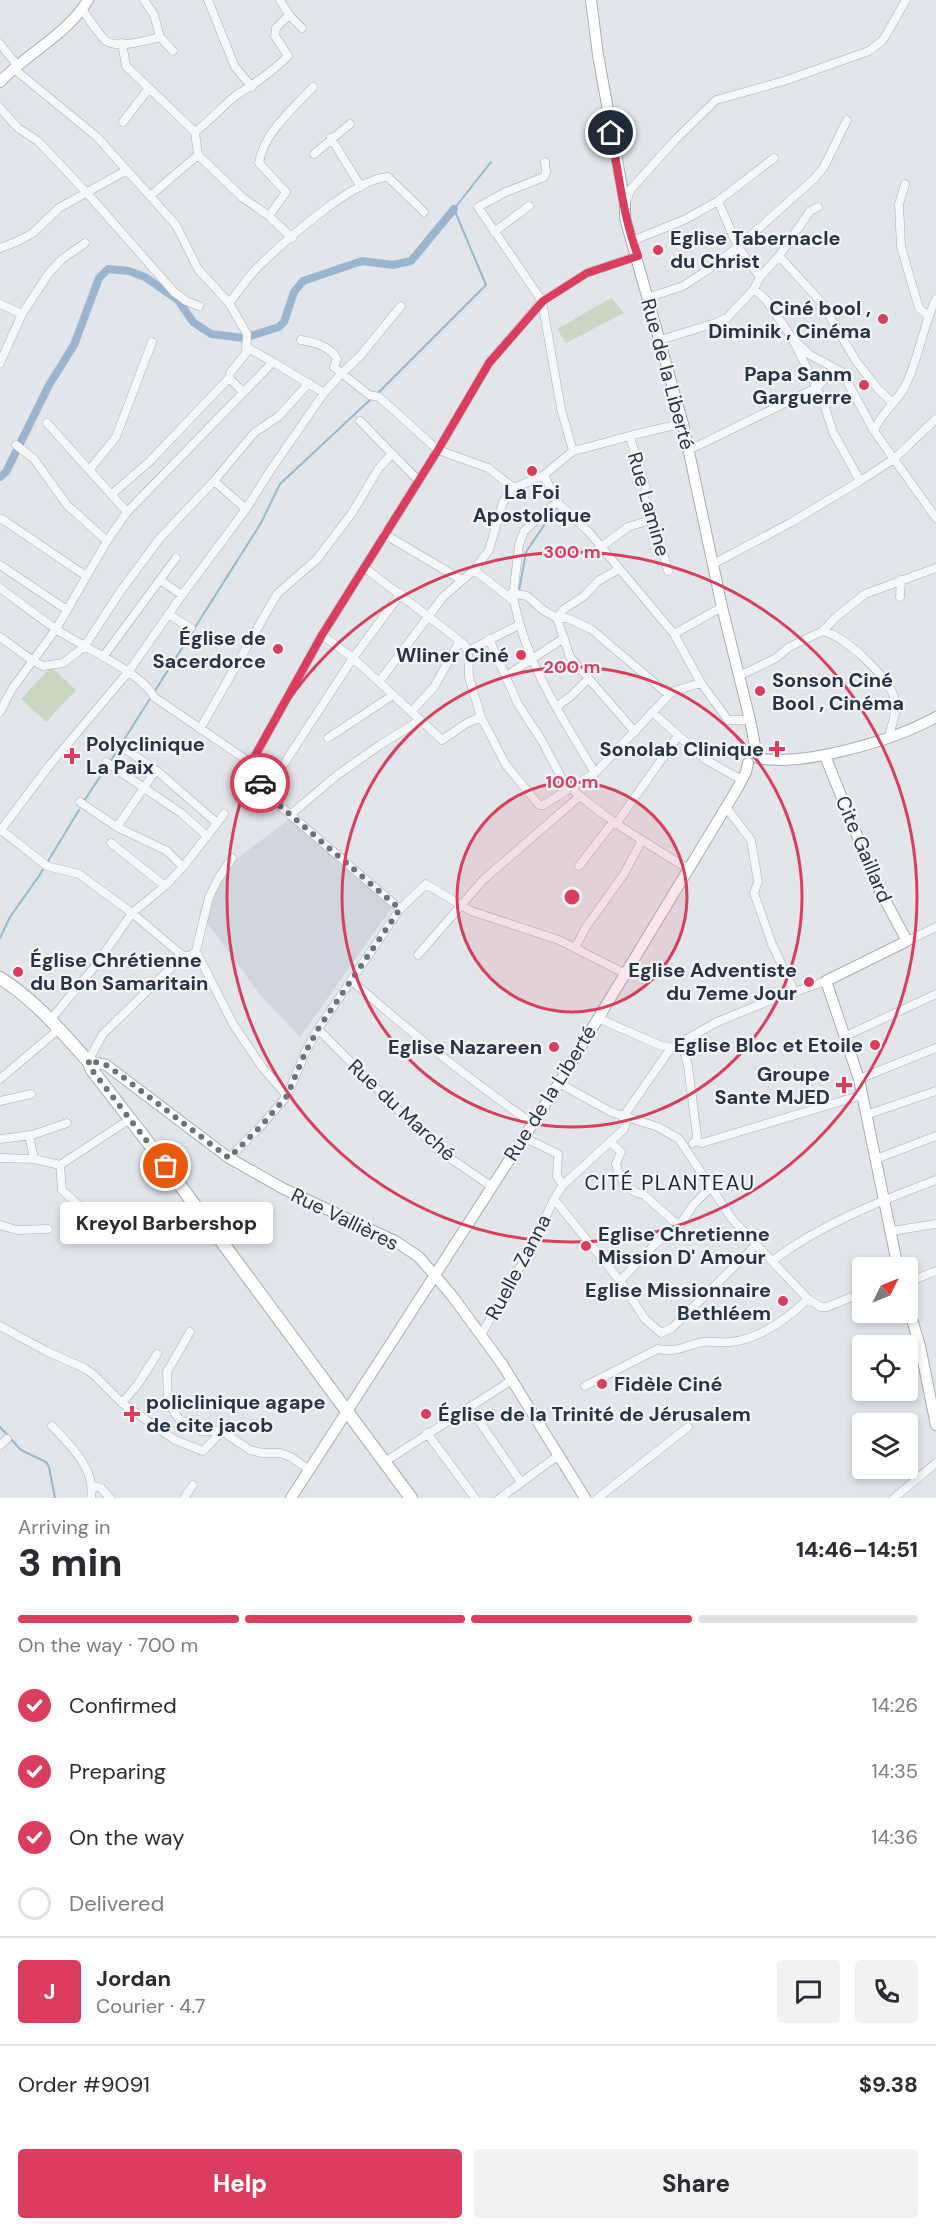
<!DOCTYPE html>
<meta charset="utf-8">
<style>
:root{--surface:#fff;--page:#f2f2f3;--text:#2b2b33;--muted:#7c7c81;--line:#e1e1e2;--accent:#da3d5d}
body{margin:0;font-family:"DM Sans",sans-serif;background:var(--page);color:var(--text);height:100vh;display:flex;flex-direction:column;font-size:22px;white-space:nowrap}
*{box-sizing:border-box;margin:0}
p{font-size:20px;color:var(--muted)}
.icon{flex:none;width:33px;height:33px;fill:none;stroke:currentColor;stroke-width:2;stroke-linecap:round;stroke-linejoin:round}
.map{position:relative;height:1498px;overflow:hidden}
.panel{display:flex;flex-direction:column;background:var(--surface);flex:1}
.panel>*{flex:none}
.needle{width:39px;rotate:47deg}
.fabs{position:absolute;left:852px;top:1257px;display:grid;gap:12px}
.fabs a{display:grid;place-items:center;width:66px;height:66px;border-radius:6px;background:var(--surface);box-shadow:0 3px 9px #0003;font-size:30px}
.pin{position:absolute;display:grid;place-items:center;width:51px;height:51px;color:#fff;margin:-26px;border:3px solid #fff;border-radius:50%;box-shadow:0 2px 6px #0007}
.courier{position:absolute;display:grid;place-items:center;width:60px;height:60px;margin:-30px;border:4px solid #da3d5d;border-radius:50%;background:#fff;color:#222;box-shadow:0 2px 8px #0007}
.bubble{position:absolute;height:42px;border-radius:6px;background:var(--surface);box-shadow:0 3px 9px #0003;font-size:20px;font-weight:800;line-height:42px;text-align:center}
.summary em{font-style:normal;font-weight:800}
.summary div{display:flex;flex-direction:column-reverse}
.summary{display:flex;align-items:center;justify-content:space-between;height:102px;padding:0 18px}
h1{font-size:39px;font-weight:800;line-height:45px}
.bar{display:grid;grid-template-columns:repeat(4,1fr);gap:9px 6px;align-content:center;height:72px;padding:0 18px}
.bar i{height:8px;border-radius:4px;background:var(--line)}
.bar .current{background:var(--accent)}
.bar p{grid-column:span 4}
.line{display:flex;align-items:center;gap:15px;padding:0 18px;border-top:2px solid var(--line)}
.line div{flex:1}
.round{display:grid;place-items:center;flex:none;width:63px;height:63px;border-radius:6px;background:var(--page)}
ol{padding:0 18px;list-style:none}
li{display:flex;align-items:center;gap:18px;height:66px}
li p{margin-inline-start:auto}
li .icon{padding:6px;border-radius:50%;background:var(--accent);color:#fff;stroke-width:4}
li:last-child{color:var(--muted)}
li i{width:33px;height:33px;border:3px solid var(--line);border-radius:50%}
.button{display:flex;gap:12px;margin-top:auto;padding:12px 18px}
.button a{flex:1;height:69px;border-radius:6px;background:var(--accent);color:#fff;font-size:24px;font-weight:800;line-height:69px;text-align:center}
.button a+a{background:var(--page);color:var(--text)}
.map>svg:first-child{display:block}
</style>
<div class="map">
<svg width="936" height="1498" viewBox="0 0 936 1498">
<rect width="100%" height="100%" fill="#e2e6eb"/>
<path fill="#d0d5de" d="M291,818L393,906L300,1037L261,996L199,912L219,872Z"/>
<path fill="#c8d6c2" d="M611,298L624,313L566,343L557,329Z
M51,667L76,690L46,722L21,699Z"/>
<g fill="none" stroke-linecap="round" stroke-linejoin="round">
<path stroke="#9ab6ce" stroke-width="2" d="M377,394L486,285L454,209L491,162
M519,591L526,552L557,506
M122,743L261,523L280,484L372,398
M110,762L118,749
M84,801L105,769
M0,938L10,917L39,876L79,810
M0,1427L21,1450L46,1462L49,1467L55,1498"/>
<path stroke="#9ab6ce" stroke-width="8" d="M0,477L6,472L49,385L74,345L99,278L108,269L129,271L145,277L178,300L193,322L211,334L244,338L279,327L284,322L294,292L303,281L362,261L393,265L411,261L454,209"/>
<g stroke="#a6adb6" stroke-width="9">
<path id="street" d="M144,0L154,15L160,37L173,51
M208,0L235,67L252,87
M280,0L289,15L302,28
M82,9C89,19 96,31 105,40C116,50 147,40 160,37
M122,43L126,66L195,132L198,155L243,198L269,216L292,238
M0,44L17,65
M13,68L97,137L176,225L198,269L229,303L247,334L246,353L230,373L229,378L150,461L112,494
M0,108L18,128L38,141L87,193L174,292L186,301L199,306
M123,122L149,88
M195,132C210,121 224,104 238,94C256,83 273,71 288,56L275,36L276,28L289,15
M331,138L361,187
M314,154L350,124
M905,184L899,204L901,247L919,308L928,316
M150,196L198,155
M718,201L738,247L760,277
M626,202L631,189L676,139L716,100L784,81L869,51L883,40L906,0
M269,216L286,192L259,163C264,132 293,109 313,87
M494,232L529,206
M632,241L686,219L718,201L774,158
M0,248L16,242L33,233L59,208L127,170
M637,256L587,273L542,301L561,409L573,451C610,442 646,430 683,424
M779,256L822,303L856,361L878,389L893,403
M754,289L766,300L792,338L823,401L833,432L860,481
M647,298L683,286L706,271L738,247L815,178L824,167L847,120
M229,303C238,292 246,280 255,270C280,245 354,178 388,177L424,212
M0,304L22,314L49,273L61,260L85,243
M792,338L810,355L842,372L874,431L936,518
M301,340C314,342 331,347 337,359L334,367L369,395L379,397L438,450L488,468L514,488
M660,340L716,323L727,318L754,289L760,277L779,256L810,211L818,207
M246,347L273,362
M0,363L22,314
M229,378L243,392
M360,421L419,481
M47,423L127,512
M874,431C880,414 896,403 904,388C919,360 922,328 936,299
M630,437L646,488L644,498L657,528L668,571
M16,445L34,459L67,505L107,541
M689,450L816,388L835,370
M90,469L116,437L152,342
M544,475L557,502L588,531L674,634L701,683L728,720H750
M214,481L246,509
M2,519L86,576
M384,534L462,580
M601,547L628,527L653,519
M713,564L790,523L860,481L894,459L936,419
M0,565L67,610
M365,568L464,644L468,651L469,677L481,717L506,765L539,805H543L595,773L669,695L674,691L701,683
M619,569L598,581L584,596L564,609L557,618L570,657L635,732
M474,570L514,601C527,666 562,717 595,773
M160,580L182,595
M0,588C19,602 37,616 56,629C80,646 142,672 154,697L251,763L265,793L400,909
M512,593L527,596L543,610L557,618H567L591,629L669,695
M513,596L519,545L524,531L557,502
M900,597L901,580
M168,614L191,628
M823,631C846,636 892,680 896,703C897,712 891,727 889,736
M674,634L722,607
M322,635L353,658L442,740L467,723L481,717
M0,637L33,661L43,666L63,663L84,647L120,592L160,538L214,481L254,433L279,416L309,383
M489,639L518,704L542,741L568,790
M468,651L519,625
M103,657L176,558
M506,676L564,638
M739,676L776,658L789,647L823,631L836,617L865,594L936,568
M379,682L443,597L474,570L489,550L503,502L514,488L544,475L573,451
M556,707L571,696L588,679
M0,712L12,689L56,629L107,541L127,512L273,362L324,393
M411,712L434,687L460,641
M652,712L706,760L742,780
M200,729L277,594L317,559L352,513L379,468L391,455
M328,738L393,695
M118,744L156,770L217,823
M106,762L181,813L207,836
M251,763L322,635L438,450L489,363L542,301L478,207L506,192L544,177L546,172L545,162
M571,788C606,820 647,843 687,868
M265,793L353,658L401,593
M80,802L117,827L167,851L183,867
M726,807L751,840L758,882L754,893L772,944L795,993
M290,815L336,776L380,745L420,720
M616,824L678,736
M117,827L156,770
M1,830L47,866L79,874L132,913L183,956L103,1034L88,1061
M0,831L49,766L129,671L182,595L246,509L272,468L324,393L342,373L360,356L401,306
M111,843L165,886
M579,866L613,822
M907,941L936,927
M575,948L586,927L624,874L642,840
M196,951L233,1024L262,1067L287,1096
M418,955L483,880L580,796
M183,956H190L196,951L209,897L218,879L232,858
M352,981C411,1033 467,1078 532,1123
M598,1018L659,1045L671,1048
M51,1019L96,965L132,913L165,886L183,867L224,814
M318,1029L438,1150L491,1186
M846,1036L936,994
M682,1043L688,1066L697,1136L696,1141L693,1143
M0,1079L59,1029
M859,1079L936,1048
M559,1083L611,1112L658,1127L679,1139L732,1219L808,1299L821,1307H827L862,1293
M0,1101L31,1094
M866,1115L936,1091
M29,1135L34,1159L60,1165L62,1190L85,1211
M523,1137L558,1154L557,1176L563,1185
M0,1139L32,1135L67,1123
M696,1141L702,1143L862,1095
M610,1142L621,1152L616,1164L619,1175L627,1186L635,1192L644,1195L679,1226
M0,1158L34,1159
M229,1158L261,1126L287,1096L305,1053L318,1029L400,909L426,884L471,911L559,940L624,973
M876,1159L936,1136
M60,1165L130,1119
M554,1199L620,1281L645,1319L661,1333L672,1328L756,1245
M0,1225L17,1230L48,1229
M892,1231L936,1224
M772,1261C821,1224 878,1202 936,1180
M620,1281L655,1244L679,1226L694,1204L710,1188
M908,1282L936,1271
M0,1326L46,1351L84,1368L93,1374L122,1403L175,1440L203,1451L222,1431H201L179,1419L168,1402L167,1372L190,1332
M481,1335L532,1246L554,1199L563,1185L624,1129L626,1123L623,1117L671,1048L717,1022L771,1000L826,981
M585,1386L658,1349C679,1353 685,1345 703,1342C713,1341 722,1343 731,1342C760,1339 788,1318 808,1299
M122,1403L138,1384L157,1354
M470,1408L521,1482
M52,1426C70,1445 96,1469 91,1498
M222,1431L250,1450L262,1453H280L291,1457L308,1469
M427,1433L475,1498
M0,1445L7,1439
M386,1461L512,1380
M93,1486L101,1488L110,1498
M184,1498L193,1485
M500,1498L559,1455
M598,1498L688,1427
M894,1498L936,1463"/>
</g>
<g stroke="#a6adb6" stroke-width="12">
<path id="secondary" d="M591,0L598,55L625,204V218L683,424L722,607L750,720L757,756
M0,82C27,53 67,35 88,0
M825,756L877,885L907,941L826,981L859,1079L898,1268
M758,758C804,767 895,740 936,717
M88,1061L106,1065L229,1158L284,1189L395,1241L419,1257L453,1297L502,1364L585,1498
M908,1306L920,1346L936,1425
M291,1498L559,1083L737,789L746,772L748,763"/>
</g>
<g stroke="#a0abb8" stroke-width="14">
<path id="primary" d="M0,978C35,1000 60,1030 88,1061L92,1070L154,1150L411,1498"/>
</g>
<use href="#street" stroke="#f5f7f9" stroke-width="8"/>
<use href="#secondary" stroke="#fff" stroke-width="10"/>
<use href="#primary" stroke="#fff" stroke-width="12"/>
</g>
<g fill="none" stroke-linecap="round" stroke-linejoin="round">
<path stroke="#69727f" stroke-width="6" stroke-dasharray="0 10.8" d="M166,1166L92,1070L88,1060L106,1065L119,1074L229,1158L261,1126L287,1096L305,1053L318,1029L400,909L265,793L260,783"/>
<path stroke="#da3d5d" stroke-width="8" d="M260,783L251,763L322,635L438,450L489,363L543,301L587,273L638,256C623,217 619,174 611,133"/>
</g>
<circle cx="572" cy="897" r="115" fill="#da3d5d" fill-opacity=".12"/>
<g fill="none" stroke="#da3d5d" stroke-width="3">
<circle cx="572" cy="897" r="115"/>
<circle cx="572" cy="897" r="230"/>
<circle cx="572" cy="897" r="345"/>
</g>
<g fill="#da3d5d" stroke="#f2f5f8" stroke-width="2">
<circle cx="658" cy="250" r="6"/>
<circle cx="883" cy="319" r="6"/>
<circle cx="864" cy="385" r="6"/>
<circle cx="532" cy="471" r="6"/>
<circle cx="278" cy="649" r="6"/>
<circle cx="521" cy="655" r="6"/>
<circle cx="760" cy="691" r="6"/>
<path d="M774 740h6v6h6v6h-6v6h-6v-6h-6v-6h6z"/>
<path d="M69 747h6v6h6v6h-6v6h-6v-6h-6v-6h6z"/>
<circle cx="18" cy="972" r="6"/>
<circle cx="809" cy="982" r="6"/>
<circle cx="875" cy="1045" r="6"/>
<circle cx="554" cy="1047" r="6"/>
<path d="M841 1076h6v6h6v6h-6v6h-6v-6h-6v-6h6z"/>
<circle cx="586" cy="1246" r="6"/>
<circle cx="783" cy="1301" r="6"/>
<circle cx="602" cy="1384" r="6"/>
<path d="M129 1405h6v6h6v6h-6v6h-6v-6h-6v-6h6z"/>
<circle cx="426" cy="1414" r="6"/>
</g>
<g text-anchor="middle" stroke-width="4.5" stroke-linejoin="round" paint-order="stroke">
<g font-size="20" font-weight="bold" fill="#283445" stroke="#f2f5f8" text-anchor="end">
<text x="670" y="245" text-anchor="start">Eglise Tabernacle<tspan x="670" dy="23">du Christ</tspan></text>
<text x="871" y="315">Ciné bool ,<tspan x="871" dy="23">Diminik , Cinéma</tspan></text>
<text x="852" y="381">Papa Sanm<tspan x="852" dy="23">Garguerre</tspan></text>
<text x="532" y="499" text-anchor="middle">La Foi<tspan x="532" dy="23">Apostolique</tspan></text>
<text x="266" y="645">Église de<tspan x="266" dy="23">Sacerdorce</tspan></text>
<text x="509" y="662">Wliner Ciné</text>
<text x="772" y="687" text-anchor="start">Sonson Ciné<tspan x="772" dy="23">Bool , Cinéma</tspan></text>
<text x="86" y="751" text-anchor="start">Polyclinique<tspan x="86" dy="23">La Paix</tspan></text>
<text x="764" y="756">Sonolab Clinique</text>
<text x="30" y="967" text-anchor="start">Église Chrétienne<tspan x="30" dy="23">du Bon Samaritain</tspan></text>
<text x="797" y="977">Eglise Adventiste<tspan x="797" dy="23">du 7eme Jour</tspan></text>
<text x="863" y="1052">Eglise Bloc et Etoile</text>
<text x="542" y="1054">Eglise Nazareen</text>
<text x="830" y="1081">Groupe<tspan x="830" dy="23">Sante MJED</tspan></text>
<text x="598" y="1241" text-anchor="start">Eglise Chretienne<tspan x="598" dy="23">Mission D' Amour</tspan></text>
<text x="771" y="1297">Eglise Missionnaire<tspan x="771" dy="23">Bethléem</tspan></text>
<text x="614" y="1391" text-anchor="start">Fidèle Ciné</text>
<text x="146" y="1409" text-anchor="start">policlinique agape<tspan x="146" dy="23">de cite jacob</tspan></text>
<text x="438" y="1421" text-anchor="start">Église de la Trinité de Jérusalem</text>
</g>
<g font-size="20" fill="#283445" stroke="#f2f5f8">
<text transform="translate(668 374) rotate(75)" y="7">Rue de la Liberté</text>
<text transform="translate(649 504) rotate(74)" y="7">Rue Lamine</text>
<text transform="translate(864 849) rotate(67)" y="7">Cite Gaillard</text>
<text transform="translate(550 1093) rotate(-58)" y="7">Rue de la Liberté</text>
<text transform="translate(402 1110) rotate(43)" y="7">Rue du Marché</text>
<text transform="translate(345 1219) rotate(26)" y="7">Rue Vallières</text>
<text transform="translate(518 1267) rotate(-62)" y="7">Ruelle Zanna</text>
</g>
<g font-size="21" letter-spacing="1.5" fill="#1a2536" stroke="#f2f5f8">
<text x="670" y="1190">CITÉ PLANTEAU</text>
</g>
</g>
<circle cx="572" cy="897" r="9" fill="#da3d5d" stroke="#f2f5f8" stroke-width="3"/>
<g font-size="18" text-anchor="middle" font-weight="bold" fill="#da3d5d" stroke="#f2f5f8" stroke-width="4.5" stroke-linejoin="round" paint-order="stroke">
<text x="572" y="558">300 m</text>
<text x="572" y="673">200 m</text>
<text x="572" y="788">100 m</text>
</g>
</svg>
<div class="fabs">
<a><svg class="needle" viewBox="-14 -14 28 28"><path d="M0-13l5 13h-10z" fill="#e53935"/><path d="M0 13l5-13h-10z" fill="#7c7c81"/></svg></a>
<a><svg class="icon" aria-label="locate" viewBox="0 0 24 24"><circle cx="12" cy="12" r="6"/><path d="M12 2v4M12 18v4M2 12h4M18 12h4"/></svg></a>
<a><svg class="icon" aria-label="layers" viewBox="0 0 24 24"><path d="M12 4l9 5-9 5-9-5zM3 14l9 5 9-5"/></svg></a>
</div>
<div class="pin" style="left:166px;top:1166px;background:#ea580c"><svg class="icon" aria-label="bag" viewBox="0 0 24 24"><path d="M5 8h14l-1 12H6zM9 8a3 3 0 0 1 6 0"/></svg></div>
<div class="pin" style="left:611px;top:133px;background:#1f2937"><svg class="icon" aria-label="home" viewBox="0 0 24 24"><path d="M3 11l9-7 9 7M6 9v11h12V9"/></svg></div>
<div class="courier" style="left:260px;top:783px"><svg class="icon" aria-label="car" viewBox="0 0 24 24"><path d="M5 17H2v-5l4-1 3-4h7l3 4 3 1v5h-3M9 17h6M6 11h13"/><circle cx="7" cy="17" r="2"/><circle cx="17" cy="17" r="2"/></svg></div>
<div class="bubble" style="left:60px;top:1202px;width:213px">Kreyol Barbershop</div>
</div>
<section class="panel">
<div class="summary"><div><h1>3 min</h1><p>Arriving in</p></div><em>14:46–14:51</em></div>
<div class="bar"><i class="current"></i><i class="current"></i><i class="current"></i><i></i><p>On the way · 700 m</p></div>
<ol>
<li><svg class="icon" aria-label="check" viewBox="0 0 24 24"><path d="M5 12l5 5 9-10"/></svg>Confirmed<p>14:26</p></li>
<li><svg class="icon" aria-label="check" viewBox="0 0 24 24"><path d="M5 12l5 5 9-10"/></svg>Preparing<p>14:35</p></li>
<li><svg class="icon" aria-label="check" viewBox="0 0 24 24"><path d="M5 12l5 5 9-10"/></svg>On the way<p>14:36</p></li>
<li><i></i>Delivered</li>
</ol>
<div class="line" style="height:108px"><b class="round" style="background:var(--accent);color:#fff">J</b><div><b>Jordan</b><p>Courier · 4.7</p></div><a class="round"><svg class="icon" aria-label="chat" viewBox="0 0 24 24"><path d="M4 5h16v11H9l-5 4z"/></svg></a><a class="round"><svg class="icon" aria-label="phone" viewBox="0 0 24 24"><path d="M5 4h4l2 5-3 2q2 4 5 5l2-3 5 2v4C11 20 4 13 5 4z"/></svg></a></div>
<div class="line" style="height:78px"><div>Order #9091</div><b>$9.38</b></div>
<div class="button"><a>Help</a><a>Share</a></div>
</section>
